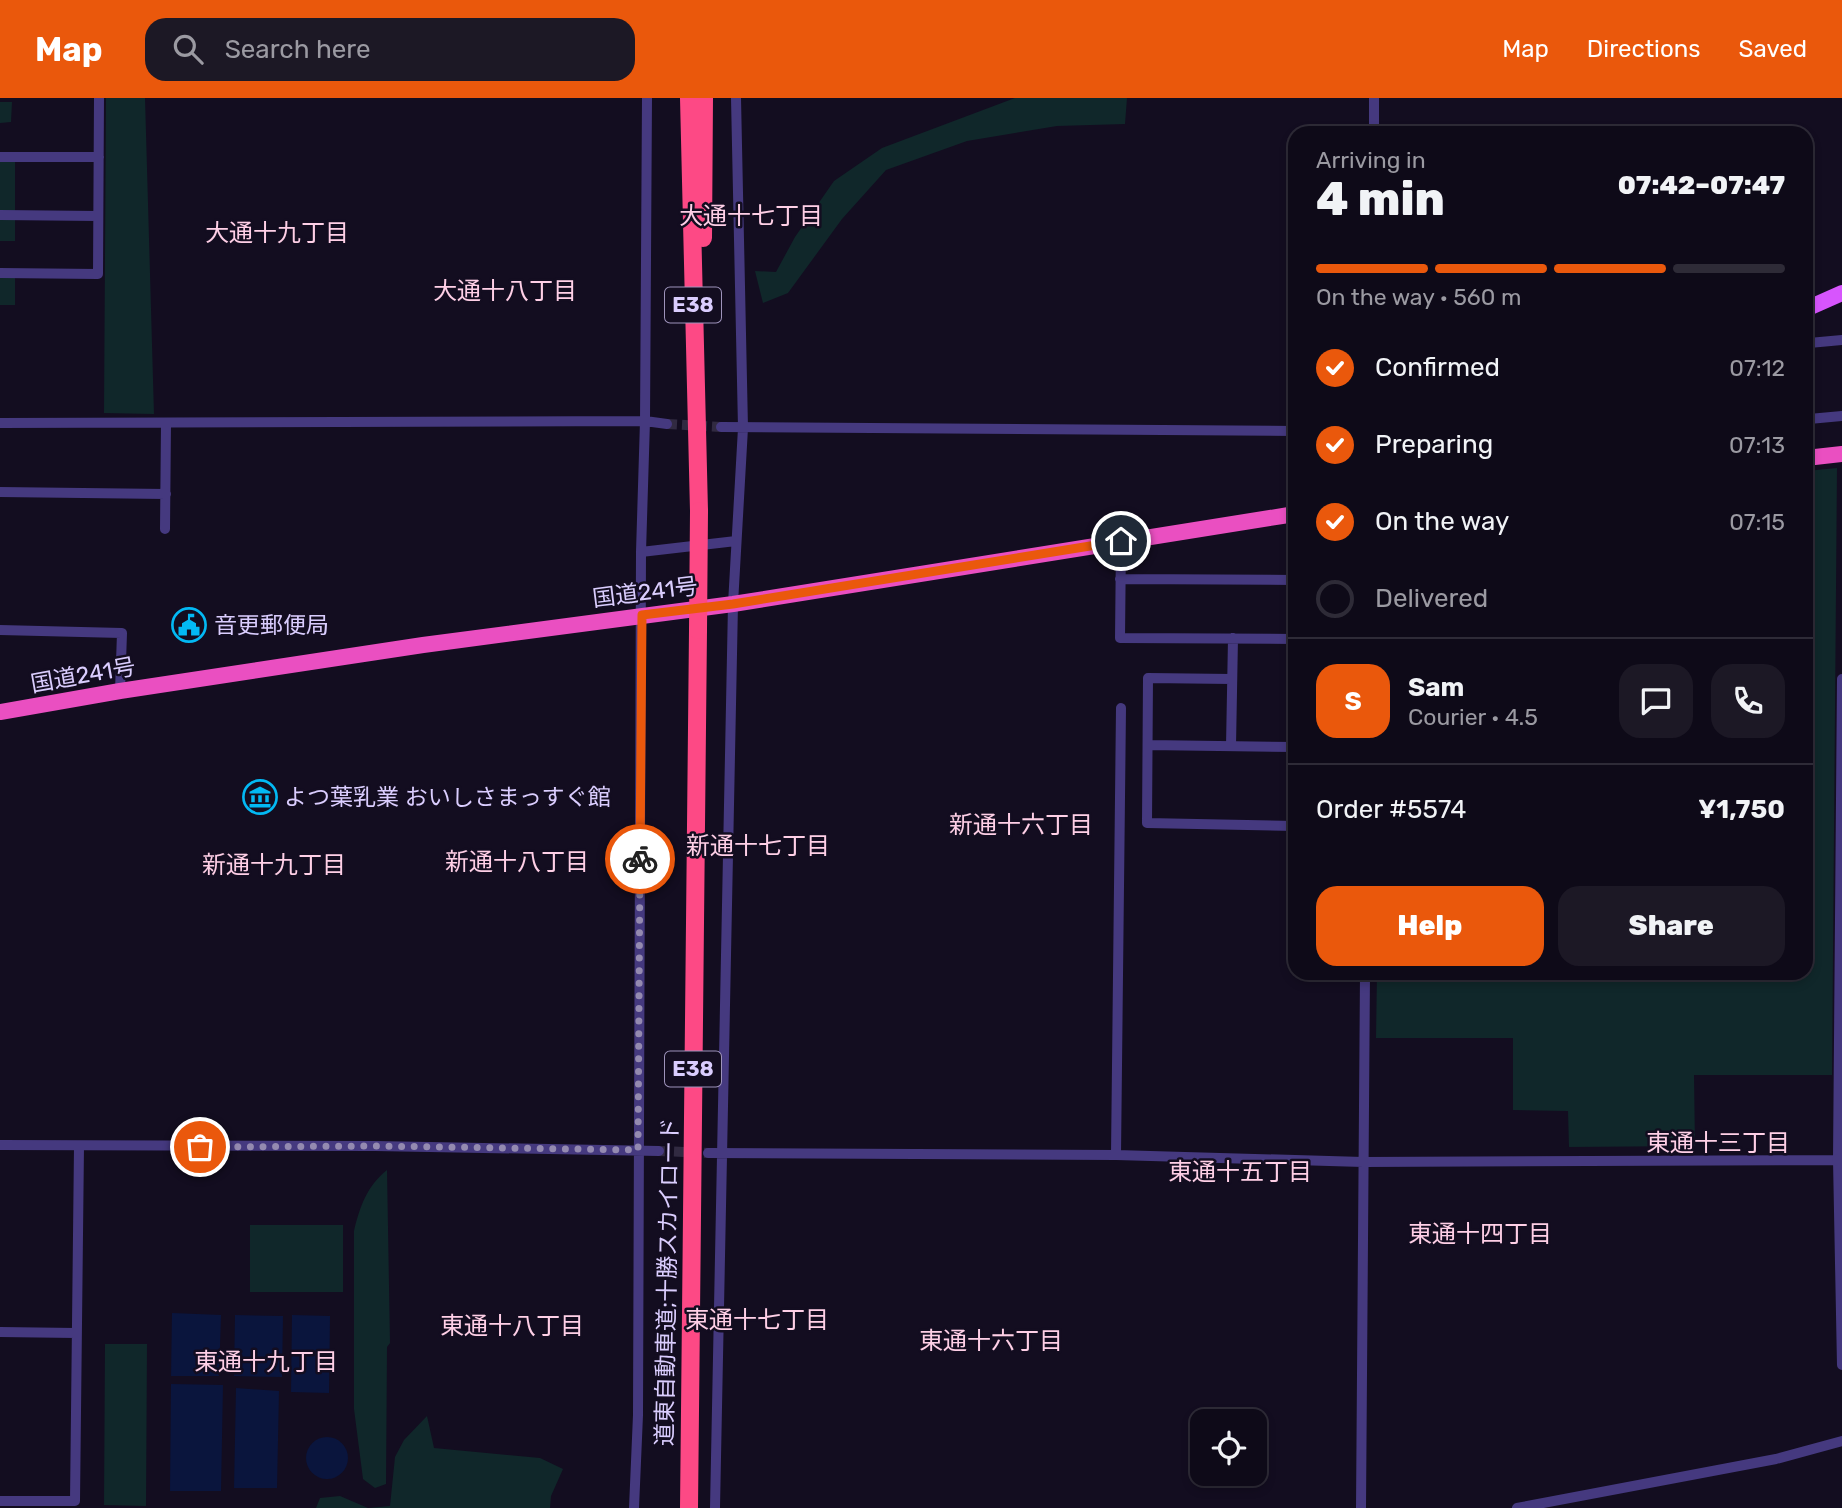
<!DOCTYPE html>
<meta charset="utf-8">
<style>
:root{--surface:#0e0a18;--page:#1c1825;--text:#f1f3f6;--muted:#9b9aa2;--line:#2e2b37;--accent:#ea580c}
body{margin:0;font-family:Rubik,"Noto Sans JP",sans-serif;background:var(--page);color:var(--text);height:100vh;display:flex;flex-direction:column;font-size:26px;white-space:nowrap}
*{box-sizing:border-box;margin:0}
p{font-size:23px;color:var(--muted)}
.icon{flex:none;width:38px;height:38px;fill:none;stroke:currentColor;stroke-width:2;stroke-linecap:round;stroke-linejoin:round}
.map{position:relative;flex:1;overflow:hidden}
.drawer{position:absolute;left:1288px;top:28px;width:525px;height:854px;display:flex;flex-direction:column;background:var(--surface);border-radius:21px;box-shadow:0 4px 10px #0003,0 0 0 2px var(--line)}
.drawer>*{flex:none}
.buttons{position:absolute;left:1190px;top:1311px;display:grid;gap:14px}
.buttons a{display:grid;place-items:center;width:77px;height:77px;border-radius:14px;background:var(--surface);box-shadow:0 4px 10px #0003,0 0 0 2px var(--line);font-size:35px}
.pin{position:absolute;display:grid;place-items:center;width:60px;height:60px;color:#fff;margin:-30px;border:4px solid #fff;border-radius:50%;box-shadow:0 2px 7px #0007}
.courier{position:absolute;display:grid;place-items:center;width:70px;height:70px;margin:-35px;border:5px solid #ea580c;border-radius:50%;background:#fff;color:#222;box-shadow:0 2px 9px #0007}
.head em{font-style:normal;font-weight:800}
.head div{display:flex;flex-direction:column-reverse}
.head{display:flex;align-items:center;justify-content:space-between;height:119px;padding:0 28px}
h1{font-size:46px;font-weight:800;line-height:52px}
.bar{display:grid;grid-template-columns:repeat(4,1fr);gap:10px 7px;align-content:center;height:84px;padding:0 28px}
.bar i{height:9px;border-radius:5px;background:var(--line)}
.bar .on{background:var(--accent)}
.bar p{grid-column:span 4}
.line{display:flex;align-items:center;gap:18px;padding:0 28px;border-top:2px solid var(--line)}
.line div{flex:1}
.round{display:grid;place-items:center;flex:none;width:74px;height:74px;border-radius:21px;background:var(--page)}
ol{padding:0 28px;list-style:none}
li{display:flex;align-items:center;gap:21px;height:77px}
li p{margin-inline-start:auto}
li .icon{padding:7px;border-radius:50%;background:var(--accent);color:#fff;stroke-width:4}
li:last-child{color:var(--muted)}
li i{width:38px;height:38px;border:4px solid var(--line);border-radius:50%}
.primary-button{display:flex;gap:14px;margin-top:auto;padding:14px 28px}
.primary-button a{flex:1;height:80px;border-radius:21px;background:var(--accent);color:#fff;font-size:28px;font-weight:800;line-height:80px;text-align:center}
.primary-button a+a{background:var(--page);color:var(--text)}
header{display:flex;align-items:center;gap:42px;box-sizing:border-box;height:98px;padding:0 35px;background:var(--accent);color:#fff}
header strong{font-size:33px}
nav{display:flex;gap:38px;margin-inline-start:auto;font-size:24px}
.search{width:490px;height:63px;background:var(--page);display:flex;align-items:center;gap:18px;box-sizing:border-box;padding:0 24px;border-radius:21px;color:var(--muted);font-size:26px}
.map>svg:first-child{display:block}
</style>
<header>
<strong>Map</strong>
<div class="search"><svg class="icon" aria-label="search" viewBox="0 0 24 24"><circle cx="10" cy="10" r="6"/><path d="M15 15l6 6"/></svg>Search here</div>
<nav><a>Map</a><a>Directions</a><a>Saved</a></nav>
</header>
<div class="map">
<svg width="1842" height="1410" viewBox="0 0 1842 1410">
<rect width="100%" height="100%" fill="#130d20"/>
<path fill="#10272a" d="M106,0H145L154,316L104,315Z
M1015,0H1127L1125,26L1057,28L967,43L886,72L842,121L788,195L763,205L755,173L776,174L795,139L834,83L882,50Z
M0,4H12L11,24L0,25Z
M0,63H15V114H0Z
M0,121H15V143H0Z
M0,179H15V207H0Z
M1837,370L1832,977H1694L1695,1048L1569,1049L1568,1013L1513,1012V940H1376L1377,875H1806V373Z
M387,1072L390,1245L387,1249L386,1386L375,1390L363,1381L354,1311V1133C360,1108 367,1088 387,1072Z
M250,1127H343V1194H250Z
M105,1246H147L146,1408L104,1407Z
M427,1318L434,1350L540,1360L563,1371L551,1398L550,1410H316L320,1400L340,1398L368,1410L390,1408L395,1359L404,1342Z"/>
<path fill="#0a153d" d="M172,1215L221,1217L219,1278H171Z
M235,1217L283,1218L282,1279L234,1278Z
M292,1217L330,1218L329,1295L291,1294Z
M171,1286L223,1287L221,1393H170Z
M236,1290L279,1293L277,1390H234Z
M306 1360a21 21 0 1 1 42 0a21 21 0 1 1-42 0Z"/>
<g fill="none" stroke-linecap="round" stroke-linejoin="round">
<path stroke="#312a41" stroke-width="10" stroke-dasharray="10 5" stroke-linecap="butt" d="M667,326L721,329
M659,1053L708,1055"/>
<path stroke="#45397f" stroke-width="10" d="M1374,0V35
M0,59H99
M0,117L98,118
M0,175L98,176L99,0
M1809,210V321L1842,318
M1809,245L1842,242
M0,325L645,323L667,326
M721,329L1295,333
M0,394L166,396
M165,431L166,325
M1121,443L1120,540L1295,541
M641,454L736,443
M1120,481L1295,482
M0,532L122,535L120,593
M1232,581L1148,580L1147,725L1295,728
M1842,581L1838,1062L1842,1267
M1148,647L1295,649
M1231,648L1233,540
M0,1047L375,1048L659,1053
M708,1055L1116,1057L1363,1064L1838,1062
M1116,1057L1121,610
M0,1234L76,1235
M0,1403H75L79,1048
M634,1410L638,1317L641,454L645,323L647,0
M715,1410L733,506L743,330L736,0
M1361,1410L1365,875
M1517,1410L1776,1361L1842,1343"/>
<path stroke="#45397f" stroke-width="12" d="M1838,1062H1842"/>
<path stroke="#d755fd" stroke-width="16" d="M1806,211L1842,195"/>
<path stroke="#ea4fc1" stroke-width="16" d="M1806,360L1842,356
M0,614L120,593L423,547L733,506L1295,416"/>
<path stroke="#fd4985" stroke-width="18" d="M689,0L699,413
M703,140L704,0
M689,1410L698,532"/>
<path stroke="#fd4985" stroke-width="18" d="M698,532L699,413"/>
</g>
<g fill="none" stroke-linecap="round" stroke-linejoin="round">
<path stroke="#948ab0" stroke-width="7" stroke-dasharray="0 12.6" d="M200,1049L375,1048L638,1052L640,761"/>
<path stroke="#ea580c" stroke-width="9" d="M640,761L642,517L733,506L1121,443"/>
</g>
<defs>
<g id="civic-ring" transform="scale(1.75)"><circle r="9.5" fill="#130d20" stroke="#03b9f4" stroke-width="1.5"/><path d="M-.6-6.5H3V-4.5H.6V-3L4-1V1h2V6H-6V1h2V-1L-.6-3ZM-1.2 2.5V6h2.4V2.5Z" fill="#03b9f4"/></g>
<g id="museum-ring" transform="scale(1.75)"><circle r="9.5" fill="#130d20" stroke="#03b9f4" stroke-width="1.5"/><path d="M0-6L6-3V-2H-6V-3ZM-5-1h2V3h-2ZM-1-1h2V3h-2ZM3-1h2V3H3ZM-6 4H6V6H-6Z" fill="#03b9f4"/></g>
</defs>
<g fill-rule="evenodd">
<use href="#civic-ring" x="189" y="527"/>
<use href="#museum-ring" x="260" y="699"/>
</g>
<g text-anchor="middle" stroke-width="5" stroke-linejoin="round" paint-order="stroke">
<g fill="#130d20" stroke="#9e93bb" stroke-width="2">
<rect x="665" y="189.5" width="56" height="35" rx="5"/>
<rect x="665" y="953.5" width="56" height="35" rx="5"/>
</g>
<g font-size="21" font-weight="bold" fill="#dacdfe">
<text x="693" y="214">E38</text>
<text x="693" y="978">E38</text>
</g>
<g font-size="23" fill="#dacdfe" stroke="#130d20">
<text transform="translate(645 494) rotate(-7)" y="8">国道241号</text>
<text transform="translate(83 577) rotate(-10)" y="8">国道241号</text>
<text transform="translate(667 1184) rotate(-89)" y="8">道東自動車道;十勝スカイロード</text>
</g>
<g font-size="23" fill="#dacdfe" stroke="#130d20" text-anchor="start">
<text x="214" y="535">音更郵便局</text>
<text x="284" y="707">よつ葉乳業 おいしさまっすぐ館</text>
</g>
<g font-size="24" fill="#fecfe6" stroke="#130d20">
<text x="751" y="126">大通十七丁目</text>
<text x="277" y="143">大通十九丁目</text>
<text x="505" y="201">大通十八丁目</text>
<text x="1021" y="735">新通十六丁目</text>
<text x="758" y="756">新通十七丁目</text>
<text x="517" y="772">新通十八丁目</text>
<text x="274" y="775">新通十九丁目</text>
<text x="1718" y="1053">東通十三丁目</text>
<text x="1240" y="1082">東通十五丁目</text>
<text x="1480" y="1144">東通十四丁目</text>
<text x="757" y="1230">東通十七丁目</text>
<text x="512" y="1236">東通十八丁目</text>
<text x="991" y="1251">東通十六丁目</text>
<text x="266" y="1272">東通十九丁目</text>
</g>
</g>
</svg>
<div class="buttons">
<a><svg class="icon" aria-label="locate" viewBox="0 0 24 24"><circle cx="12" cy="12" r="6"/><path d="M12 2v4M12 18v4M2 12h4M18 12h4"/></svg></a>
</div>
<div class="pin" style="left:200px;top:1049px;background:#ea580c"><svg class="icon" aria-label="bag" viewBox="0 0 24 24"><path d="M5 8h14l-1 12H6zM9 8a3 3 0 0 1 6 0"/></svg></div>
<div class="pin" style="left:1121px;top:443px;background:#1f2937"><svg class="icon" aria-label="home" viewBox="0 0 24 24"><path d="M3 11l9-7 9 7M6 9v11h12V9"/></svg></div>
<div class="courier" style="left:640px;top:761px"><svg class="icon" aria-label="bike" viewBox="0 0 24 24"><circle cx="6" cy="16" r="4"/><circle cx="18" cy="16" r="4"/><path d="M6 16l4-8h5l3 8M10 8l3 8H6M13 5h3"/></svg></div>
<section class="drawer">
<div class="head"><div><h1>4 min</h1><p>Arriving in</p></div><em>07:42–07:47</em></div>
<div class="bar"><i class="on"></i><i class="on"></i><i class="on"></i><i></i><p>On the way · 560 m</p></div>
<ol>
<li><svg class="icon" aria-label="check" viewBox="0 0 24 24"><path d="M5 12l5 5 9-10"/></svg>Confirmed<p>07:12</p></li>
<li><svg class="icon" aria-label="check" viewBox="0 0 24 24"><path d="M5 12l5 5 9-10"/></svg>Preparing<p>07:13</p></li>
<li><svg class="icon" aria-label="check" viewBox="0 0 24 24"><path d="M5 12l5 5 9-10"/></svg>On the way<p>07:15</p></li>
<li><i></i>Delivered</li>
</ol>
<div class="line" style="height:126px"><b class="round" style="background:var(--accent);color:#fff">S</b><div><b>Sam</b><p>Courier · 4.5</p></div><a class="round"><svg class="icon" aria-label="chat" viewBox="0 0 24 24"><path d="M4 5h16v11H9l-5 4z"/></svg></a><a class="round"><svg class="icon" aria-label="phone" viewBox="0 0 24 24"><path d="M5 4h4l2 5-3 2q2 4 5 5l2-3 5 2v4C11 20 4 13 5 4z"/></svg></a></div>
<div class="line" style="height:91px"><div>Order #5574</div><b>¥1,750</b></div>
<div class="primary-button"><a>Help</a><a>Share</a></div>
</section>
</div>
